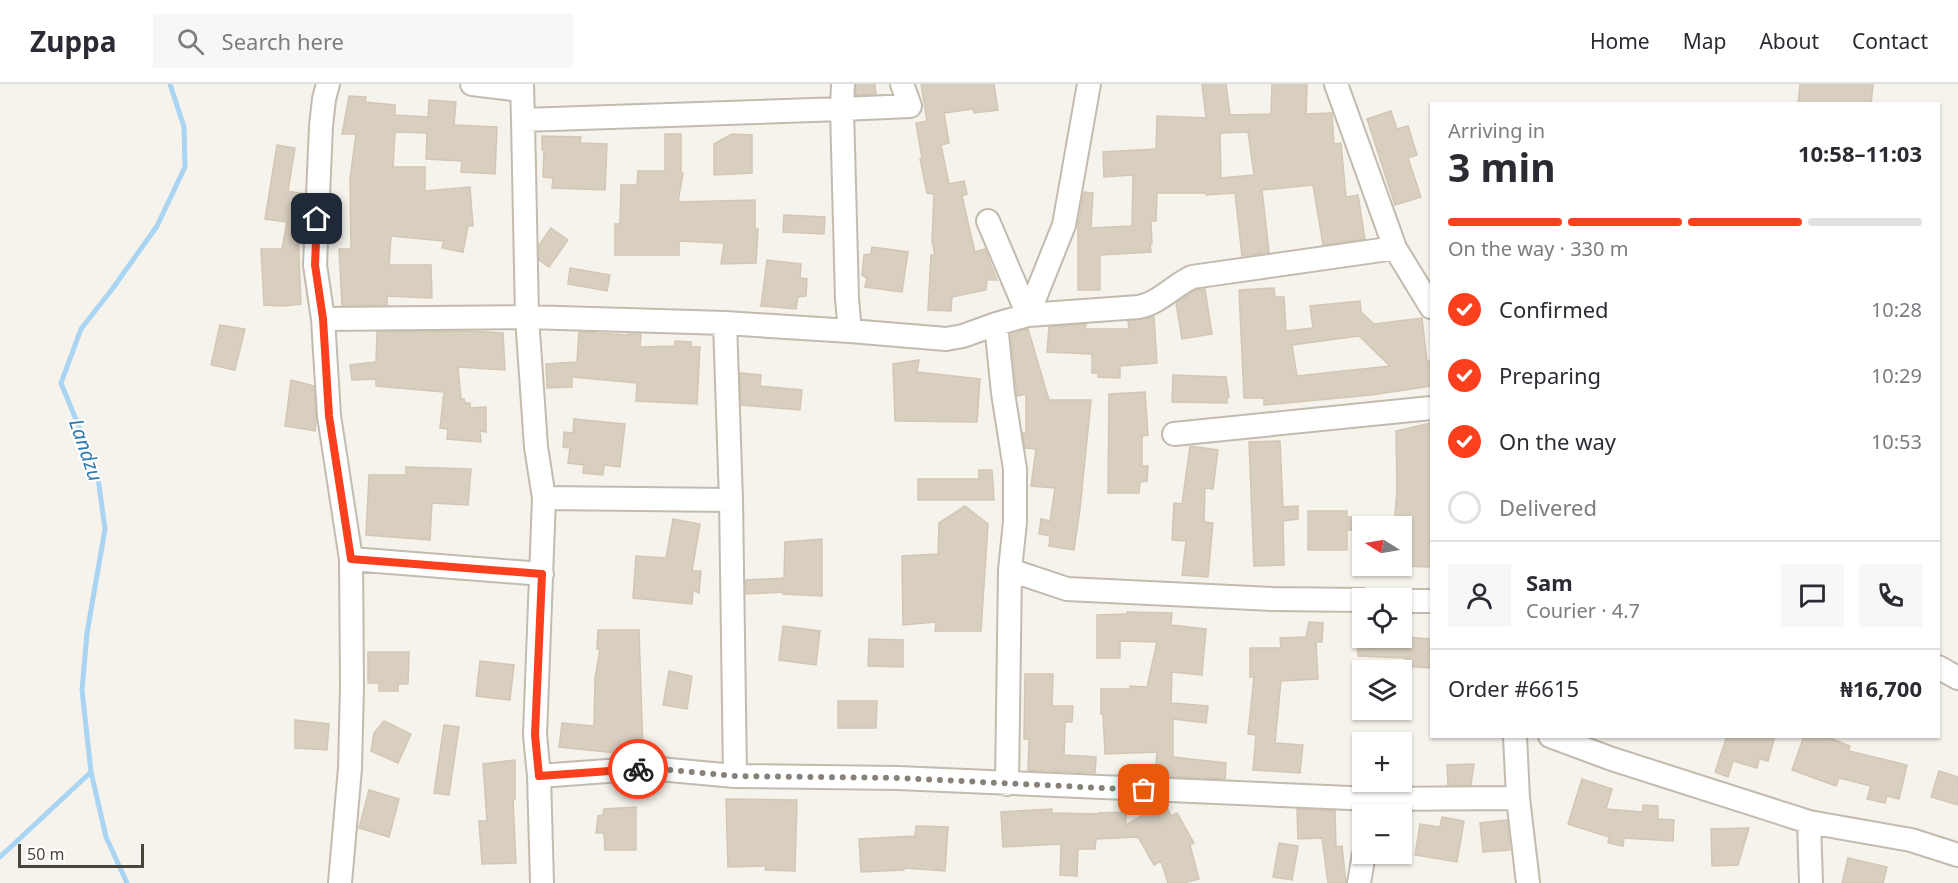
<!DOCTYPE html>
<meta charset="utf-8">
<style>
:root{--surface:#fff;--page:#f7f7f7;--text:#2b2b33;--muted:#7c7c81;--line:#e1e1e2;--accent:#fc3f1d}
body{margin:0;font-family:"Noto Sans",sans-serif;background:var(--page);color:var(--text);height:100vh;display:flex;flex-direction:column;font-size:22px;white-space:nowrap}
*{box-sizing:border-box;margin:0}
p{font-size:20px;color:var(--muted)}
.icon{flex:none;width:33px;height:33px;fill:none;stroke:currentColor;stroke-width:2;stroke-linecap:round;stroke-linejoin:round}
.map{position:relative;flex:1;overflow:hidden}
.details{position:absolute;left:1430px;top:18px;width:510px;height:636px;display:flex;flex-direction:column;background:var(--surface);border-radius:0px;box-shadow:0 2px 4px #0004}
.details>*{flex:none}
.needle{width:39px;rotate:281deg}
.buttons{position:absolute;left:1352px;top:432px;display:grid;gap:12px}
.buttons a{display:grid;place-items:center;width:60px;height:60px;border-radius:0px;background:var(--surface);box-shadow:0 2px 4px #0004;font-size:30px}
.scale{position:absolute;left:18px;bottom:15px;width:126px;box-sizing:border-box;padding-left:6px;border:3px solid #4b4439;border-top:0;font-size:16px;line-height:21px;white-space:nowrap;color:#4b4439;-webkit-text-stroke:4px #fff;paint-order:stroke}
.pin{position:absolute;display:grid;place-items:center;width:51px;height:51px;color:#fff;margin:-26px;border-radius:12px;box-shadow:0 3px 9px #0006}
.courier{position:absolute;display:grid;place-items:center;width:60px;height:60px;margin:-30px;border:4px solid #fc3f1d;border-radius:50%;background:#fff;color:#222;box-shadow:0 2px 8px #0007}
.head em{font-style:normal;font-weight:700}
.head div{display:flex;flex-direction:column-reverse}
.head{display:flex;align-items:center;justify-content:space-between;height:102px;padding:0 18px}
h1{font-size:39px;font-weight:700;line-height:45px}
.bar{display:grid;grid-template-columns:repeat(4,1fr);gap:9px 6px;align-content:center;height:72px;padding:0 18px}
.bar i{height:8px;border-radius:4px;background:var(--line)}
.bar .active{background:var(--accent)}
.bar p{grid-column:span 4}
.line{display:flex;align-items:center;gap:15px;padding:0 18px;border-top:2px solid var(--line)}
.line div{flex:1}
.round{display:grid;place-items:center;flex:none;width:63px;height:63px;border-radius:0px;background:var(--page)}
ol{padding:0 18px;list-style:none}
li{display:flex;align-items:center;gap:18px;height:66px}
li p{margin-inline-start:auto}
li .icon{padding:6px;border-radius:50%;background:var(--accent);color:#fff;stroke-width:4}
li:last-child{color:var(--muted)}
li i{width:33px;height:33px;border:3px solid var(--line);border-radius:50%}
header{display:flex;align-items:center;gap:36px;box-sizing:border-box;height:84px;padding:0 30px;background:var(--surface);border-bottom:2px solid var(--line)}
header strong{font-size:28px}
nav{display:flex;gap:33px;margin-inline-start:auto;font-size:21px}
.search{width:420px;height:54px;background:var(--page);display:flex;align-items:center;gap:15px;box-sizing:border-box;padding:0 21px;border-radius:0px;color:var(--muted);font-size:22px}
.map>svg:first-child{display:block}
</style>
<header>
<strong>Zuppa</strong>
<div class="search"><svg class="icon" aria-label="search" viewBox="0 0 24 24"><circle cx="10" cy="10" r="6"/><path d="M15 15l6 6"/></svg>Search here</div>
<nav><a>Home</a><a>Map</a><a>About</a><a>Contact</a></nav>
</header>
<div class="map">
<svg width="1958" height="799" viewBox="0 0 1958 799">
<rect width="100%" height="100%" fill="#f6f3ec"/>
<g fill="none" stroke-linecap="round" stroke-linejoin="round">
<path stroke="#a9d4f2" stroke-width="5" d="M0,773L91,688
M127,799L106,753L91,688L82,606L87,549L105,445L97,387L61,299L81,245L113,204L157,142L185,83L184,43L170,0"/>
</g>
<path fill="#d8cfc1" stroke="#d3c7b4" stroke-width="1.5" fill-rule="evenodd" d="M867,0H875L876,10L856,11V1Z
M921,0H994L998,26L974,29L973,25L944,29L949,59L941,61L949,100L964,97L967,110L962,112L975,168L985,165L997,196H987L986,206L952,213L951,227L928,226L931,171H935L932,157L934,110L927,109L920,75H922L916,39L927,37Z
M1202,0H1226L1230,31L1271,30L1272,0H1307L1306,30L1332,29L1334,60L1341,59L1346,113L1358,111L1365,155L1323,161L1313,101L1262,106L1269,168L1242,172L1235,109L1206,111V109H1157L1156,137H1151L1152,160H1150L1151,168L1100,171V206H1078V141L1084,108L1093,109L1091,144L1132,142L1133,91L1104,93L1103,68L1156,65L1157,32L1206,34ZM1248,48L1254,91L1221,94L1220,49Z
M1800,0H1873L1871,20H1798Z
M349,12L366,13L365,18L395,21V31L428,33L429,16L456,18L454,41L497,43L495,90L461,88L462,77L426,75L427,49L395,48L393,83H425V107L470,103L473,142H468L463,168L442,164L444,157L391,152L389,181H431L432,214L387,212V221H342L339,165H351L350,95L356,50H342Z
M1391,27L1397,45L1408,42L1417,71L1408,74L1421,113L1395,121L1367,35Z
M665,50H681V89H683L678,118L755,116V145H758L756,179L721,180L724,159L679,157V171H615V140H620L621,101H637L638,87H665Z
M732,50L752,51V89L714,91V60Z
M542,52L581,53L580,59L607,60L605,106L552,104L553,94L543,93L544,66H542Z
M277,61L295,64L288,107L305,110L302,147L298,146L301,220L283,222L264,221L261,165H282L287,138L265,135Z
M784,131L825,133L824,150L783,148Z
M551,144L568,156L549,183L539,176V161Z
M872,163L908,168L902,208L865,203L867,194L862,191L864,171L871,170Z
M767,176L801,180L800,194L807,195L806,212L798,213L796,225L761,222Z
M570,184L610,191L607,207L568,200Z
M1274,204L1275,213H1284L1286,247L1313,244L1310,222L1360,217L1361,228L1374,240L1422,234L1427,277H1431V302L1371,311L1264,321V314H1244L1239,206ZM1359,252L1390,282L1297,292L1292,261Z
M1205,205L1212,250L1182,255L1176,219L1196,206Z
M1151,233H1154L1157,279L1120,282V294L1098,293V289H1092V270L1047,268L1049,243L1086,240L1085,245H1129L1128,237Z
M220,241L245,245L235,286L211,281Z
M1028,245L1049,316H1091L1080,425L1074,466L1049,462L1050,452L1039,450L1041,435L1050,437L1055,404L1031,402L1036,365L1025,364L1023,349H1026V310L1017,312L1011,250Z
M468,247L503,249L505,286L458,283L461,315H464L465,319H470V324L486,323V348L480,347L481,358L447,355L448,345L440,344L444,308L376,302V295L352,296L350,281L376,278L377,248Z
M579,248L628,251V250H641L640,263L675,262V257L691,258V263H700L697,320L636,317L637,299L572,293V303L547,304L546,280L577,278Z
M919,276L917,288L980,295L977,338L895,337L893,280Z
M740,289L761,291L760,302L802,306L800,326L741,321Z
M1173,291L1226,293L1229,313H1227V319L1172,318Z
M291,296L314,302L316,337L315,347L285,342Z
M1145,308L1148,351L1142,352V382H1148L1147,397L1140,398L1139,409H1108L1109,310Z
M574,335L625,340L620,383L604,381L603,391L583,389L584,381L568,379L570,364L563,363L564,348L573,349Z
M1431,339V483L1402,482L1403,442H1394L1397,407L1396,347Z
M1280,357L1283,423L1298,422V435L1283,437L1284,481L1254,482L1249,358Z
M1190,362L1218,366L1213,405L1205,404L1204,438L1213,439L1208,493L1182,491L1186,457L1172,456L1174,419L1182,420Z
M406,383L471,385L468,421L432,419L430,456L366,451L369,391H406Z
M979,386H992L994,416H918V395H979Z
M965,422L988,440L981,547H935L936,538L903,541L902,472L938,470L939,439Z
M1308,427H1347V433H1362V446H1347V466H1308Z
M673,435L700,440L692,487H701L699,509L693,506L692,520L633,514L636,472L666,474Z
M822,455V512L783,510V508L746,510V496L784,494L785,458Z
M1127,528L1172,529L1171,541L1206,545L1202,591L1172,588L1171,619L1208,622L1206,639L1173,635V673L1226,679L1225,695L1155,692L1157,668L1105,670L1103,630H1101V605H1130V602L1147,603L1157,558L1120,557V574H1097V531L1127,530Z
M1309,538L1323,539L1322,558H1316L1318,595L1281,597L1275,659L1303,661L1300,689L1253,686L1256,651L1248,650L1254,593H1250V564H1281L1280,554L1306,553Z
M783,542L820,547L816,581L779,576Z
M598,546H639L643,666L616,667V669L559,663L562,639L594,642L595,594L600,565H597Z
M1401,553L1431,555V584L1405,582L1406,574L1358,572V554Z
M869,555L903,556V583L868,582Z
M368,568H409L408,600H398V607H379V599H368Z
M480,577L514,581L510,616L476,612Z
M669,587L692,592L687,625L663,621Z
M1025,590H1053L1052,622H1073L1072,638H1065L1064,671L1096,673L1095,689L1028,686L1029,655H1024Z
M838,617H877L876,644H838Z
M295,636L329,640L327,666L295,664Z
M384,637L411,650L398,679L371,667L374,649Z
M444,641L459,643L449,711L434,709Z
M1727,652H1775L1768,677L1759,675L1757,684L1733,677L1728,693L1715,688Z
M1804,652H1824L1850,662L1849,667L1907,681L1899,715L1887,712L1885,719L1867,715L1871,702L1839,694L1836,702L1792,686Z
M515,676V715L513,716L516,779L482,780L479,737H487L483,680Z
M1474,680L1471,701H1448L1447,681Z
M1939,687L1958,693V721L1931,713Z
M1582,695L1612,705L1606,725L1643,728V721L1658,722V735L1674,736L1673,757L1624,754L1623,762L1608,759L1609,753L1568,740Z
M369,706L399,715L389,753L359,744Z
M726,715L797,716L795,787L765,786L766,782L728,783Z
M636,723V766H605L604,749H596L598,732L603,731L604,725Z
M1167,724L1171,732L1177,729L1194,759L1190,761L1199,795L1184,799H1168L1161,777L1154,781L1138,753L1096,755L1095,765H1078L1077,792L1060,791L1061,760L1003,763L1001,728L1052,725V729L1100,730L1099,729L1126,728V741L1150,727L1152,732Z
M1297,725L1335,727L1336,763L1342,762L1346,799H1328L1322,754L1298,755Z
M1442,733L1464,737L1457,778L1415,771L1420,740L1440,743Z
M1507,736L1510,766L1483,768L1480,739Z
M916,742L948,743L945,787L904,784V786L861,788L859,755L915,752Z
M1749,744L1738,781L1712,782L1711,745Z
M1279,759L1298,762L1292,796L1273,793Z
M1848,774L1887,783L1883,799H1842Z"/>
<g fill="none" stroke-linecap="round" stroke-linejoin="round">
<g stroke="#c2bbae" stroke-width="26">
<path id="minor" d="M328,0L324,15L321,42L315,181L323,235L329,332L351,475L352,602L350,684L340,799
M472,0L522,6
M522,0L523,36L842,25L847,215L850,247L946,255L963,252L996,240
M843,0L842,25L910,22L902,0
M1336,0L1395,164L1431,223
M523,36L527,233L725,239L850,247
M988,137L1028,231
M1028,231L1064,141L1089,0
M323,235L527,233L536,363L544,414L535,651L539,692L648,684L735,692L731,416L725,239
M1174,350L1431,324
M544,414L731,416
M351,475L542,490
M1362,516L1273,515L1067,505L1010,486L1015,438V385L1003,309L996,240L1028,231L1139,223C1159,219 1173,202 1192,193L1395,164
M1401,517H1431
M1938,583L1958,594
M1515,652L1518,714L1528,799
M1550,652L1612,675L1809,738L1811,799
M539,692L542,799
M735,692L898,694L1372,715L1518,714
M1007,700L1010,486
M1809,738L1911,756L1958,771
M1359,799L1364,770"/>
</g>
<use href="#minor" stroke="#fff" stroke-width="22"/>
</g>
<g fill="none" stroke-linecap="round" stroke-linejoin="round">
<path stroke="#878178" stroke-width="6" stroke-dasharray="0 10.8" d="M638,685L648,684L735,692L898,694L1144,706"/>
<path stroke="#fc3f1d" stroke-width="8" d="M317,135L315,181L323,235L329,332L351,475L542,490L535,651L539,692L638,685"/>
</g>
<g text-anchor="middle" stroke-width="4.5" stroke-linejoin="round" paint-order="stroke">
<g font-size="20" font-style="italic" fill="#2e7ab2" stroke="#fff">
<text transform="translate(86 366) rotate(71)" y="7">Landzu</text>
</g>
</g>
</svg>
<div class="buttons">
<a><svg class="needle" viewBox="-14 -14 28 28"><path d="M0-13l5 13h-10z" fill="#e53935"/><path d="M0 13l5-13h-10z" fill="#7c7c81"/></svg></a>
<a><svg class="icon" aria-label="locate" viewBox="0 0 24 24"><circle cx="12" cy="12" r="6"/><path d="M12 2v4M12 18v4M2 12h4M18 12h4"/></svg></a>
<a><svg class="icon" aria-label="layers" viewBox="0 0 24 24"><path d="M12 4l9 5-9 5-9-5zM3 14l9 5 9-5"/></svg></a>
<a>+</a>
<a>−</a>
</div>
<div class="scale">50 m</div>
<div class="pin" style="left:1144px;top:706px;background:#ea580c"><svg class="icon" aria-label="bag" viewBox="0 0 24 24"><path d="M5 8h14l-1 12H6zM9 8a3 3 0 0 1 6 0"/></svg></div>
<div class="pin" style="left:317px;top:135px;background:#1f2937"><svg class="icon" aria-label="home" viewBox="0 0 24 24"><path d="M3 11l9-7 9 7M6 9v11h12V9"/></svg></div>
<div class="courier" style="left:638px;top:685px"><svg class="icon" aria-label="bike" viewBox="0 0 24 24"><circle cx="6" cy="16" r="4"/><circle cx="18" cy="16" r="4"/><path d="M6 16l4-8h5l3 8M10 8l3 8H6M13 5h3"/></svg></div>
<section class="details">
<div class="head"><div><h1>3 min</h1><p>Arriving in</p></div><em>10:58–11:03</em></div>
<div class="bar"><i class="active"></i><i class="active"></i><i class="active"></i><i></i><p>On the way · 330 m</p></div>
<ol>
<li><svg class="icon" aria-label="check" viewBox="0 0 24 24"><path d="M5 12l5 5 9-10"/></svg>Confirmed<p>10:28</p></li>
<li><svg class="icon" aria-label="check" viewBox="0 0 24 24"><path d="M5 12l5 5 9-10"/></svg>Preparing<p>10:29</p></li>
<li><svg class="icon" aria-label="check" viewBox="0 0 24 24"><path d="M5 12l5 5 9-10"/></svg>On the way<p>10:53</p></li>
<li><i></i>Delivered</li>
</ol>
<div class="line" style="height:108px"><a class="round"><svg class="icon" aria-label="person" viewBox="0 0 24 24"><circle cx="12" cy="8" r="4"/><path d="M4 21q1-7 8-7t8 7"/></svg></a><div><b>Sam</b><p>Courier · 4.7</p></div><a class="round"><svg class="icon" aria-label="chat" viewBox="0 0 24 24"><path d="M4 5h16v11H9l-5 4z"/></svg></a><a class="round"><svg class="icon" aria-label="phone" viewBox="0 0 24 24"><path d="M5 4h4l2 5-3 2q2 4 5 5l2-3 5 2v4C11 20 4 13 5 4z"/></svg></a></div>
<div class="line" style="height:78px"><div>Order #6615</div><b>₦16,700</b></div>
</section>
</div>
